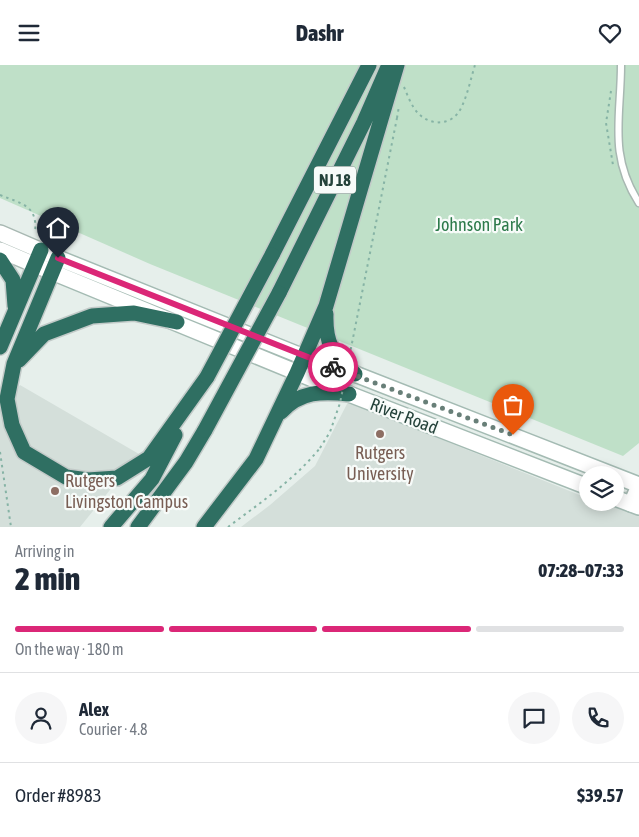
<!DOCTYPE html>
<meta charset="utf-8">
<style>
:root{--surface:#fff;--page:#f6f6f7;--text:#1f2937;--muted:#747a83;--line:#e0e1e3;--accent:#db2777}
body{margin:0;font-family:"Asap Condensed",sans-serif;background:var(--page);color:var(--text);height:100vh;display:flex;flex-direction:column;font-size:19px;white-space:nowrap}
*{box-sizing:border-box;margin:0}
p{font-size:16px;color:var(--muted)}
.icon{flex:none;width:28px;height:28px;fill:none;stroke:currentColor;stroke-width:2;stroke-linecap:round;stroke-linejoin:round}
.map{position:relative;height:462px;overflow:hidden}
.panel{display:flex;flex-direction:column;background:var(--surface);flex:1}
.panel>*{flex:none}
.fabs{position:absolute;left:579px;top:401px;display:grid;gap:10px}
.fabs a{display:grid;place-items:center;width:45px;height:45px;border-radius:50%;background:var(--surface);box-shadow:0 2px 12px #0003;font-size:25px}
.pin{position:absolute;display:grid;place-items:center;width:42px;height:42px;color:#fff;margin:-51px -21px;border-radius:50% 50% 50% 0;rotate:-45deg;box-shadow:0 0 5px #0007}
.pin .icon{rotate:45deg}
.courier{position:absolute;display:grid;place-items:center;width:50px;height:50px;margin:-25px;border:4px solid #db2777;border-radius:50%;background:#fff;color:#222;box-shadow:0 1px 6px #0007}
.head em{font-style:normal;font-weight:800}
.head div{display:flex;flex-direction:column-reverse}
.head{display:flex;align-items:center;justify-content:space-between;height:85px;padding:0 15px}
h1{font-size:32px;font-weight:800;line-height:38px}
.bar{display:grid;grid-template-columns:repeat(4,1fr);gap:8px 5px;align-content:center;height:60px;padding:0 15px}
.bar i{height:6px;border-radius:4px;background:var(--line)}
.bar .on{background:var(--accent)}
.bar p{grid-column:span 4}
.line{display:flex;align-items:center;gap:12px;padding:0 15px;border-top:1px solid var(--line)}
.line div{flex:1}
.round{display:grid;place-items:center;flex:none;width:52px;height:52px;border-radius:26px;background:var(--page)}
header{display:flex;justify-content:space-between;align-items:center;height:65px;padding:0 15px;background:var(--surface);font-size:22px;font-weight:800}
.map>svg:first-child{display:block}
</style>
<header><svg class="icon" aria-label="menu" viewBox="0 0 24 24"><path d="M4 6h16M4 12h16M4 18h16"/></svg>Dashr<svg class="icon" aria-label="heart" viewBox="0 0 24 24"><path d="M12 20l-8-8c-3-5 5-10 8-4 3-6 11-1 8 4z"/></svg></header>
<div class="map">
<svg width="639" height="462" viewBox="0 0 639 462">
<rect width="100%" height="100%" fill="#e6efeb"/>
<path fill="#d4dfda" d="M20,320L139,389L80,462H0V344Z
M348,337L587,433L588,438H615V431L639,420V462H241L270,440L315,401Z"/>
<path fill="#bfe0c8" d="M0,0H639V378L623,391L150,199L0,133Z"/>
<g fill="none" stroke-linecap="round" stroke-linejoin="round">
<g stroke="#a8b8b2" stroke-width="9">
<path id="service" d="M621,0C621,52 608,90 639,138"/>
</g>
<g stroke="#a8b8b2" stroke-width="18">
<path id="tertiary" d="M0,168L58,193
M0,185L52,207
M631,439L639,421"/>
</g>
<g stroke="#a4bbb3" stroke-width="18">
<path id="secondary" d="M58,193L304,292L355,309L639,420
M52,207L349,329L588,422
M615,433L639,442"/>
</g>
<g stroke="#c2cac8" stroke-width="18">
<path id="motorway" d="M272,190L369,0
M58,193L14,299L7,334L12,360L24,387L66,412L88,415L117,413L149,393L207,312
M0,195L13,215L15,241
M279,228L364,57L388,2
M326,249C325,280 333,289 355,309
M0,282L41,185
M19,295L44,269L92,251L134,248L177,257
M281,347C300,326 322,326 349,329
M111,462L152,414L175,370
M138,462L186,397L205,365
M204,462L256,394L297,308L326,241L397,0"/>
</g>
<path stroke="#86b3a5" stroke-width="2" stroke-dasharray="2.5 4" stroke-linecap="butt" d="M404,22C407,29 410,37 414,43C426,62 453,63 462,41C468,28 471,13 475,0
M611,26L606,58L613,100
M397,53L399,41
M0,130C22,139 38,140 35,168
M0,387L11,462
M228,462C260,438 294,415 320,383"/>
<use href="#service" stroke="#fff" stroke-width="6"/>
<use href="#tertiary" stroke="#fff" stroke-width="15"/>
<use href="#secondary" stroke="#fff" stroke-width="15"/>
<use href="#motorway" stroke="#2f6f62" stroke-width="15"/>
<g stroke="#c2cac8" stroke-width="18" stroke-linecap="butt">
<path id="motorway-bridge" d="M207,312L272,190
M205,365L279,228"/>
</g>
<path stroke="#86b3a5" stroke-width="2" stroke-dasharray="2.5 4" stroke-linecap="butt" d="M320,383L330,367L340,338L397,53"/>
<use href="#motorway-bridge" stroke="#2f6f62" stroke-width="15"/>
</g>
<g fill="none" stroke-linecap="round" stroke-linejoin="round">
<path stroke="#687f78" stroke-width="5" stroke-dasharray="0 9" d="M333,302L513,370"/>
<path stroke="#db2777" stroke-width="6" d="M58,193L333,302"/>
</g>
<g fill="#8d6e63" stroke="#f7fbf9" stroke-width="2">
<circle cx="380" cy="369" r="5"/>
<circle cx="55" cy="426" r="5"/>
</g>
<g text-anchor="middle" stroke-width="4.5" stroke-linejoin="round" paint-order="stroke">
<rect fill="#f7fbf9" stroke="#637a73" stroke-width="1" x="314" y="101.5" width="42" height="27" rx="4"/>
<g font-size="16" font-weight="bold" fill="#24423a">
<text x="335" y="121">NJ 18</text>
</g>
<g font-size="18" fill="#2d7a4b" stroke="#f7fbf9">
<text x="479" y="166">Johnson Park</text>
</g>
<g font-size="18" fill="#24423a" stroke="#f7fbf9">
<text transform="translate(404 351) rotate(21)" y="6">River Road</text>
</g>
<g font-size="18" fill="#785e54" stroke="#f7fbf9">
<text x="380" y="394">Rutgers<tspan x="380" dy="21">University</tspan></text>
<text x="65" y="422" text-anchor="start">Rutgers<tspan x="65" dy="21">Livingston Campus</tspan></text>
</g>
</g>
</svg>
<div class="fabs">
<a><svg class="icon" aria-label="layers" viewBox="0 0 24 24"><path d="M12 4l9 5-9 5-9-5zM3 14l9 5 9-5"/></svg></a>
</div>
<div class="pin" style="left:513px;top:370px;background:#ea580c"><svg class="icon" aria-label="bag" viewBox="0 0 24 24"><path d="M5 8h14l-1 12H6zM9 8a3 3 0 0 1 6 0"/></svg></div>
<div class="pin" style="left:58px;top:193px;background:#1f2937"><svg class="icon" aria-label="home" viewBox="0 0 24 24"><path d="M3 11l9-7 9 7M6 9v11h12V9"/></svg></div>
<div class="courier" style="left:333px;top:302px"><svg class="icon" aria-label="bike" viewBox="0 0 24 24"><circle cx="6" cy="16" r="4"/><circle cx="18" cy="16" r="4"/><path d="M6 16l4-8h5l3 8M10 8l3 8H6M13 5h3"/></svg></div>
</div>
<section class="panel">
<div class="head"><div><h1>2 min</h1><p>Arriving in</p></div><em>07:28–07:33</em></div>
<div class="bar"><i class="on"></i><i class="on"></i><i class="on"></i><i></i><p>On the way · 180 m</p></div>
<div class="line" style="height:90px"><a class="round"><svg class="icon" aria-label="person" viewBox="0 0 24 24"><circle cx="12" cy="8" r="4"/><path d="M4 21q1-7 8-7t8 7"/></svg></a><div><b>Alex</b><p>Courier · 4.8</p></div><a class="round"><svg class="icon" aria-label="chat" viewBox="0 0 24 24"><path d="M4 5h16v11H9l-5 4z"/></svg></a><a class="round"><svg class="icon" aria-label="phone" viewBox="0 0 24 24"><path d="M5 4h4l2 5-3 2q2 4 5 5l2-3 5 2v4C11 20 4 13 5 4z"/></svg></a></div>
<div class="line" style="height:65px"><div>Order #8983</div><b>$39.57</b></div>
</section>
